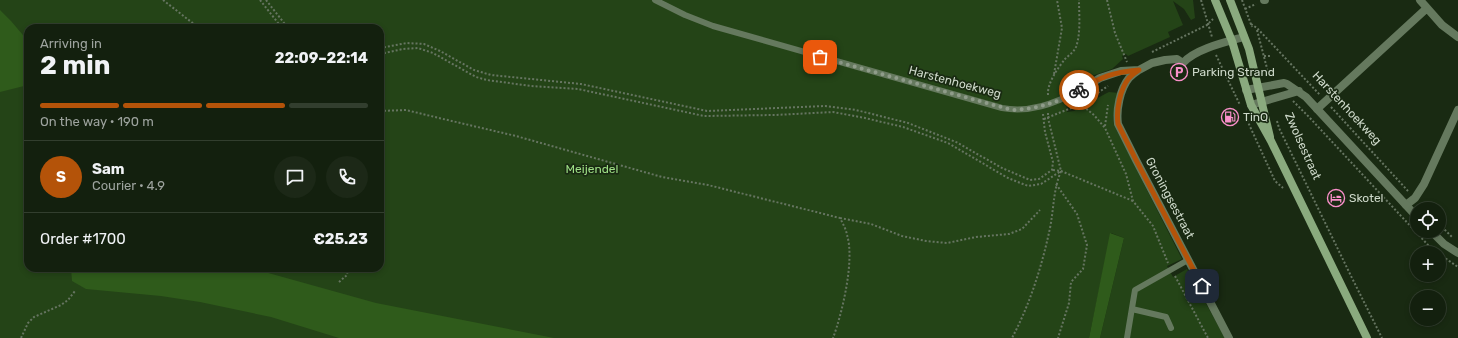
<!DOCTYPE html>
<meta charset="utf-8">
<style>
:root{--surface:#13200e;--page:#1c2817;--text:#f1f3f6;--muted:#9da39e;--line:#323e2e;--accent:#b45309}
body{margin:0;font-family:Rubik,sans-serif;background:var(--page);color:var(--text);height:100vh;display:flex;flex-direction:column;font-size:15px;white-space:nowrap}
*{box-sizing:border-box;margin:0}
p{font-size:13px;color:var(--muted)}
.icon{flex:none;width:22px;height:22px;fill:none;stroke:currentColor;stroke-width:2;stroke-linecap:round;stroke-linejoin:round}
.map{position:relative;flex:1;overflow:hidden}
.side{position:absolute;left:24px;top:24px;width:360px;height:248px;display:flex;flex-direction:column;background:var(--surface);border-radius:12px;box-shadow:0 2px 6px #0003,0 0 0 1px var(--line)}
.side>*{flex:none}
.fabs{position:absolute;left:1410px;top:202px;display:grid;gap:8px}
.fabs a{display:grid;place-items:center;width:36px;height:36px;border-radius:50%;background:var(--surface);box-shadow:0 2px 6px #0003,0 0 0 1px var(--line);font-size:20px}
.pin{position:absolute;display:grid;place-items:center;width:34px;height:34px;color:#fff;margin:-17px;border-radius:8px;box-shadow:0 2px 6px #0006}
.courier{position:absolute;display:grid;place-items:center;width:40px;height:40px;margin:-20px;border:3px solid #b45309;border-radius:50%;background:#fff;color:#222;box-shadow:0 1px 5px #0007}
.overview em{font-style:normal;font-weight:700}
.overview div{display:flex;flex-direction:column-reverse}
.overview{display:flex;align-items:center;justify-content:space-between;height:68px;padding:0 16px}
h1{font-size:26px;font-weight:700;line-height:30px}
.bar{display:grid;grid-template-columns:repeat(4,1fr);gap:6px 4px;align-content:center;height:48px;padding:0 16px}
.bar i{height:5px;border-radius:3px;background:var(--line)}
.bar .selected{background:var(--accent)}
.bar p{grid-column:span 4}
.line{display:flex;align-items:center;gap:10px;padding:0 16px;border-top:1px solid var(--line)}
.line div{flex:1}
.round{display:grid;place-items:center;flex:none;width:42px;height:42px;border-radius:21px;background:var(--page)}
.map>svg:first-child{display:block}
</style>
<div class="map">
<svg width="1458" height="338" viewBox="0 0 1458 338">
<rect width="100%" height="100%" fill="#192a12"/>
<path fill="#244417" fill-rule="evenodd" d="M0,0H1193L1195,18L1191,20L1184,9L1173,1L1183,25L1168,32L1170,37L1128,56L1126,54L1122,56L1123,59L1112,69L1086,78L1065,89L1067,112L1074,111L1105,94L1109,92L1119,93L1113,117L1114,125L1182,259L1167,266L1173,277L1187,269L1225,338H1100L1124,238L1111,233L1089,338H0ZM28,28H380V268H28Z"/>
<path fill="#2f5b1b" d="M0,10L11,21L28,41V85L0,92Z
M1110,233L1124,238L1100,338H1089Z
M71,268H250L376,303L554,338H339L271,317L200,302L161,296L86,289L72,281Z"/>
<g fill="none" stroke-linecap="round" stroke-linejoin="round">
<path stroke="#667561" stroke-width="2" stroke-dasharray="2 2" stroke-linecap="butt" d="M163,0L199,28
M260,0L282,28
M266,0L288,28
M1107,0L1115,33L1127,62
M1201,0L1212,37
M1242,0L1252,27
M1245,9L1256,4
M1251,24L1257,28L1320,95
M1257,30L1269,76
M380,48L407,43L424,44L440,51L474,70L491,75L581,84L707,111L825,106L856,110L908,123L956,142L1002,168L1030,180L1039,179L1052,170L1053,162L1045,132L1043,114
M1152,52L1207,25L1213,19
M380,54L403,49L418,48L433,53L476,77L487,80L531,86L578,89L704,116L775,115L833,112L865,118L903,127L948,143L1008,178L1028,186L1041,184L1061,171C1053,191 1054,208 1050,228C1042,266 1030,304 1012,338
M1216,55L1240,105
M1264,56H1270
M1054,74L1062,28L1057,0
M1048,95C1047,83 1058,68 1065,59C1069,55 1074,52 1076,47C1081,33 1079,15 1079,0
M1077,101L1094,115L1105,128L1126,174L1133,201L1153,226L1168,263
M1293,101L1309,117L1428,245L1437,253
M1331,107L1408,191
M380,111L406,110L439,118L516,136L662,177L708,185L840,218C843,224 846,229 847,235C855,260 842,314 833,338
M1048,113V118L1061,171
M1044,119L1081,104L1108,86
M1247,120L1275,181L1283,188
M1277,121L1279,128L1351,276L1382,338
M1105,126L1108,105
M1053,170L1061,171L1133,201
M1056,184L1077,214L1087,245L1083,269L1071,282L1069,303L1058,338
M1421,204L1425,209
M840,218L871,224L902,236L926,241L947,243L976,237L1009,234L1022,229L1040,210
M1439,224L1452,237
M1439,254L1458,267
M1175,276L1208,338
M339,282L347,275L348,268
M21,338L28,323L34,317L61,305L68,300L75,291"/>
<path stroke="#65795e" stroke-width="6" d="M655,0L685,15L713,26L1002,108C1029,113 1054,104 1078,91
M1132,309L1166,317L1171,328
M1127,338L1135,290L1188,260"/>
<path stroke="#65795e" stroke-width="8" d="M1264,0H1265
M1420,0L1442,25L1458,37
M1139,70C1136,72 1132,75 1129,78C1120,89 1116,110 1118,124L1136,160L1229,338
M1078,91L1100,78L1121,71L1139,70L1152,63L1165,60L1177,59L1183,63C1195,49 1226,42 1244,37
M1317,109L1427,8
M1406,205L1415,198L1424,184L1458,110"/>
<path stroke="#65795e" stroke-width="8" d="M1246,90L1284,83L1287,84L1306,97L1417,217
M1251,105L1299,91
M1431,231L1444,244L1458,253"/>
<path stroke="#8aaa7e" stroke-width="8" d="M1215,0L1232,41L1251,105L1271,141L1367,338
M1230,0L1249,49L1270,137"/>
</g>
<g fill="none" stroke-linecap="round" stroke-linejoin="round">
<path stroke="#8f9c8a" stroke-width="4" stroke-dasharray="0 7.2" d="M820,57L1012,110C1036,109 1058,103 1079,90"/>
<path stroke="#b45309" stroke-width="5" d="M1079,90C1101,77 1113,72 1139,70C1136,72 1132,75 1129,78C1120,89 1116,110 1118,124L1136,160L1202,286"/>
</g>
<defs>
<g id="parking-ring" transform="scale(0.9)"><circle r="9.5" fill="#192a12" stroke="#f98fc9" stroke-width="1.5"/><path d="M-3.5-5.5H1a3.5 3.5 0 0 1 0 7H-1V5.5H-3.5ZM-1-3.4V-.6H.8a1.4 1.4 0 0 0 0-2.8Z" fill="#f98fc9"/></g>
<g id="fuel-ring" transform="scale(0.9)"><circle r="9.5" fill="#192a12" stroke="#f98fc9" stroke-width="1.5"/><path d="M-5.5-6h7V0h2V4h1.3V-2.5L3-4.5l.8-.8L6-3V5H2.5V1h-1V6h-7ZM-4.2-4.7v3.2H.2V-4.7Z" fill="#f98fc9"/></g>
<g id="hotel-ring" transform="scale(0.9)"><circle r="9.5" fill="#192a12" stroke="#f98fc9" stroke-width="1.5"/><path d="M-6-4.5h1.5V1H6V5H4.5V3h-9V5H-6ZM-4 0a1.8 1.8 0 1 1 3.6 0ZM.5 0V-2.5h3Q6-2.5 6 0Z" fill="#f98fc9"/></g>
</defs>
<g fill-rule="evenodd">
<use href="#parking-ring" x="1179" y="72"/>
<use href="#fuel-ring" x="1230" y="117"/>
<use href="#hotel-ring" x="1336" y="198"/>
</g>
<g text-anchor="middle" stroke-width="3.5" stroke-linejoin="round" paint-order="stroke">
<g font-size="12" fill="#ced9ca" stroke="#192a12" text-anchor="start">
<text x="1192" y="76">Parking Strand</text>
<text x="1243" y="121">TinQ</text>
<text x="1349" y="202">Skotel</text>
</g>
<g font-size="12" fill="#ced9ca" stroke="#192a12">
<text transform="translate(955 82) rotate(15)" y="4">Harstenhoekweg</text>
<text transform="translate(1347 108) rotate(47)" y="4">Harstenhoekweg</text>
<text transform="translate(1303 146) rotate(66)" y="4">Zwolsestraat</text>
<text transform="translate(1170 198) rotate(62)" y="4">Groningsestraat</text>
</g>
<g font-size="12" fill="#9edf86" stroke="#192a12">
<text x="592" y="173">Meijendel</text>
</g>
</g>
</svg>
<div class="fabs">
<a><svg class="icon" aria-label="locate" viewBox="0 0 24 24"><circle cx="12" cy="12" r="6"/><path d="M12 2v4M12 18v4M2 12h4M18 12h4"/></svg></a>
<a>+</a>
<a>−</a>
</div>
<div class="pin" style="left:820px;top:57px;background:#ea580c"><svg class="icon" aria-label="bag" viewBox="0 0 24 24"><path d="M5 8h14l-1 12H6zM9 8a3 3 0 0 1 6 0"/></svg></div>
<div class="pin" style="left:1202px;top:286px;background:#1f2937"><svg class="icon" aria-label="home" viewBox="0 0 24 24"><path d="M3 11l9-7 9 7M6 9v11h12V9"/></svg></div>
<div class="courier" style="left:1079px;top:90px"><svg class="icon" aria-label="bike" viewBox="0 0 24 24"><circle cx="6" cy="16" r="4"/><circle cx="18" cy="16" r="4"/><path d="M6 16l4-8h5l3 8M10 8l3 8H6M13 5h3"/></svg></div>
<section class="side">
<div class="overview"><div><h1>2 min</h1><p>Arriving in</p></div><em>22:09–22:14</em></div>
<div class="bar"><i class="selected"></i><i class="selected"></i><i class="selected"></i><i></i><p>On the way · 190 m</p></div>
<div class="line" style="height:72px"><b class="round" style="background:var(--accent);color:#fff">S</b><div><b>Sam</b><p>Courier · 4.9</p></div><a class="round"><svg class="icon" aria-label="chat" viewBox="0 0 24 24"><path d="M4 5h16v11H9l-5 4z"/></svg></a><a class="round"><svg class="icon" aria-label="phone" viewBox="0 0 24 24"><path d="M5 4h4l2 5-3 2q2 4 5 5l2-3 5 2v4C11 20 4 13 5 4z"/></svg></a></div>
<div class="line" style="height:52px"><div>Order #1700</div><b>€25.23</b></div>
</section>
</div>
